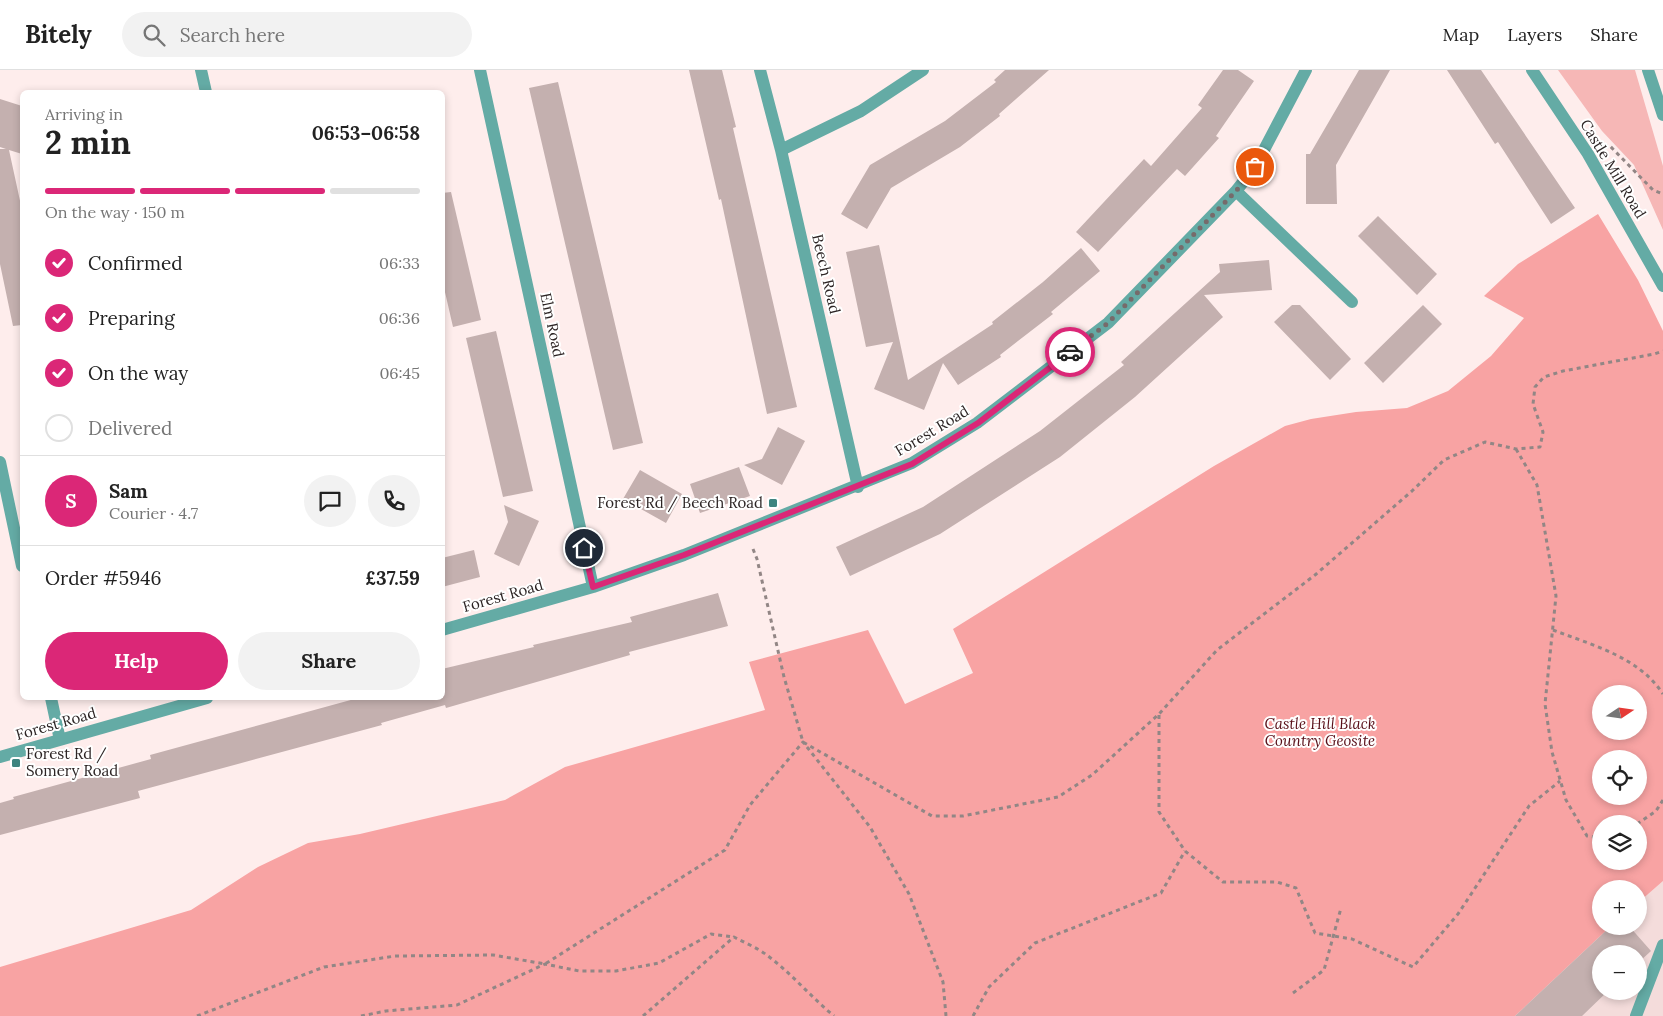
<!DOCTYPE html>
<meta charset="utf-8">
<style>
:root{--surface:#fff;--page:#f2f2f2;--text:#222;--muted:#767676;--line:#e0e0e0;--accent:#db2777}
body{margin:0;font-family:Lora,serif;background:var(--page);color:var(--text);height:100vh;display:flex;flex-direction:column;font-size:19px;white-space:nowrap}
*{box-sizing:border-box;margin:0}
p{font-size:16px;color:var(--muted)}
.icon{flex:none;width:28px;height:28px;fill:none;stroke:currentColor;stroke-width:2;stroke-linecap:round;stroke-linejoin:round}
.map{position:relative;flex:1;overflow:hidden}
.details{position:absolute;left:20px;top:20px;width:425px;height:610px;display:flex;flex-direction:column;background:var(--surface);border-radius:8px;box-shadow:0 2px 8px #0003}
.details>*{flex:none}
.needle{width:32px;rotate:77deg}
.fabs{position:absolute;left:1592px;top:615px;display:grid;gap:10px}
.fabs a{display:grid;place-items:center;width:55px;height:55px;border-radius:50%;background:var(--surface);box-shadow:0 2px 8px #0003;font-size:25px}
.pin{position:absolute;display:grid;place-items:center;width:42px;height:42px;color:#fff;margin:-21px;border:2px solid #fff;border-radius:50%;box-shadow:0 1px 5px #0007}
.courier{position:absolute;display:grid;place-items:center;width:50px;height:50px;margin:-25px;border:4px solid #db2777;border-radius:50%;background:#fff;color:#222;box-shadow:0 1px 6px #0007}
.head em{font-style:normal;font-weight:700}
.head div{display:flex;flex-direction:column-reverse}
.head{display:flex;align-items:center;justify-content:space-between;height:85px;padding:0 25px}
h1{font-size:32px;font-weight:700;line-height:38px}
.bar{display:grid;grid-template-columns:repeat(4,1fr);gap:8px 5px;align-content:center;height:60px;padding:0 25px}
.bar i{height:6px;border-radius:4px;background:var(--line)}
.bar .current{background:var(--accent)}
.bar p{grid-column:span 4}
.line{display:flex;align-items:center;gap:12px;padding:0 25px;border-top:1px solid var(--line)}
.line div{flex:1}
.round{display:grid;place-items:center;flex:none;width:52px;height:52px;border-radius:26px;background:var(--page)}
ol{padding:0 25px;list-style:none}
li{display:flex;align-items:center;gap:15px;height:55px}
li p{margin-inline-start:auto}
li .icon{padding:5px;border-radius:50%;background:var(--accent);color:#fff;stroke-width:4}
li:last-child{color:var(--muted)}
li i{width:28px;height:28px;border:2px solid var(--line);border-radius:50%}
.primary-button{display:flex;gap:10px;margin-top:auto;padding:10px 25px}
.primary-button a{flex:1;height:58px;border-radius:30px;background:var(--accent);color:#fff;font-size:20px;font-weight:700;line-height:58px;text-align:center}
.primary-button a+a{background:var(--page);color:var(--text)}
header{display:flex;align-items:center;gap:30px;box-sizing:border-box;height:70px;padding:0 25px;background:var(--surface);border-bottom:1px solid var(--line)}
header strong{font-size:24px}
nav{display:flex;gap:28px;margin-inline-start:auto;font-size:18px}
.search{width:350px;height:45px;background:var(--page);display:flex;align-items:center;gap:12px;box-sizing:border-box;padding:0 18px;border-radius:28px;color:var(--muted);font-size:19px}
.map>svg:first-child{display:block}
</style>
<header>
<strong>Bitely</strong>
<div class="search"><svg class="icon" aria-label="search" viewBox="0 0 24 24"><circle cx="10" cy="10" r="6"/><path d="M15 15l6 6"/></svg>Search here</div>
<nav><a>Map</a><a>Layers</a><a>Share</a></nav>
</header>
<div class="map">
<svg width="1663" height="946" viewBox="0 0 1663 946">
<rect width="100%" height="100%" fill="#feedec"/>
<path fill="#f4dcdb" fill-rule="evenodd" d="M1663,811V946H1515L1611,856H1639V832ZM1601,884H1639V921H1601Z"/>
<path fill="#f6b7b6" d="M1558,0H1635L1663,96V160L1634,95L1602,61Z"/>
<path fill="#f8a3a3" fill-rule="evenodd" d="M1598,144L1638,210L1663,261V811L1639,832V819H1601V856H1611L1515,946H0V897L191,840L258,797L308,773L360,764L505,730L565,697L765,640L749,592L868,560L905,634L973,603L953,559L1214,396L1285,356L1311,349L1356,342L1407,338L1448,321L1491,286L1524,248L1484,226L1518,194ZM1601,624H1639V661H1601ZM1601,689H1639V726H1601ZM1601,754H1639V791H1601Z"/>
<path fill="#c4b0af" d="M689,0H722L736,57L733,58L797,337L767,344L721,129L719,130Z
M1005,0H1049L999,44L1000,46L960,77L891,118L867,159L841,144L870,95L945,51L996,12L994,10Z
M1223,0H1238L1254,11L1216,66L1219,68L1185,106L1177,99L1098,182L1076,162L1144,89L1151,96L1202,38L1198,35Z
M1359,0H1390L1336,95L1337,134H1306V84H1310Z
M1447,0H1481L1575,138L1551,154L1498,72L1495,74Z
M558,12L643,373L613,380L529,18Z
M0,29L22,36V84L9,80L22,140V255L13,256L0,194V79H6L0,77Z
M451,122L481,250L453,257L442,209V123Z
M1378,146L1437,204L1417,225L1358,166Z
M879,175L908,310L993,254L992,252L1043,212L1081,178L1100,201L1051,242L1053,244L1000,285L1001,287L958,315L943,293L924,340L874,319L893,272L866,277L846,182Z
M1269,190L1272,220L1204,225L1223,247L1135,327L1060,387L940,464L850,506L836,477L923,437L1040,361L1124,295L1121,292L1220,202L1219,194Z
M1292,235H1300L1351,289L1330,310L1274,252Z
M1423,235L1442,254L1383,313L1364,293Z
M496,261L533,421L503,427L466,268Z
M778,357L805,371L782,415L744,395L762,389Z
M739,397L750,426L700,443L690,414Z
M640,400L682,424L666,453L623,429Z
M504,435L539,451L519,496L494,484L508,452Z
M474,480L480,507L442,517V488Z
M718,523L728,556L629,582L630,585L446,638L445,635L381,653L382,655L138,721L140,728L0,765V733L14,729L13,727L151,689L150,685L358,628H443L442,599L534,577L533,575L632,552L630,547Z
M1611,856H1629L1651,881L1639,892V884H1601V921H1608L1582,946H1515Z"/>
<g fill="none" stroke-linecap="round" stroke-linejoin="round">
<path stroke="#928685" stroke-width="3" stroke-dasharray="4 4" stroke-linecap="butt" d="M1604,77L1609,75L1653,120L1663,124
M1516,379L1537,415L1556,526L1545,634L1552,682L1566,730L1587,766L1601,768
M753,479L757,489L784,607L803,672L932,746H963L1058,727L1092,705L1159,644L1217,580L1315,505L1412,421L1444,390L1485,372L1516,379L1540,377L1543,362L1533,334L1535,317L1544,307L1563,301L1654,284L1663,281
M1553,560C1592,575 1639,587 1663,624
M1159,645V742L1185,781L1223,812H1277L1296,818L1315,863L1352,869L1413,897L1458,844L1529,736L1560,711
M1637,754L1656,741L1663,730
M1293,923L1324,900L1341,838
M197,946L324,897L395,886L493,885L545,894L725,780L750,735L803,672L870,757L909,824L943,912L946,946
M361,946L386,941L457,935L545,894L579,901H616L659,893L711,864L734,867
M643,946L734,867C745,873 758,878 768,886C792,904 811,927 834,946
M973,946L989,917L1035,873L1161,823L1185,781"/>
<path stroke="#64aba5" stroke-width="12" d="M201,0L206,22
M480,0L593,517
M760,0L781,80L858,417
M1532,0L1588,84L1663,216
M1648,0L1663,45
M781,80L861,41L923,0
M1236,121L1352,232
M0,392L22,496
M442,560L593,517L684,485L912,393L977,353L1108,253L1236,121L1255,97L1306,0
M51,628L60,670
M0,687L207,628
M1636,946L1663,875"/>
</g>
<g fill="none" stroke-linecap="round" stroke-linejoin="round">
<path stroke="#766b6b" stroke-width="5" stroke-dasharray="0 9" d="M1070,282L1108,253L1236,121L1255,97"/>
<path stroke="#db2777" stroke-width="6" d="M584,478L593,517L684,485L912,394L978,353L1070,282"/>
</g>
<g fill="#3d847f" stroke="#fff" stroke-width="2">
<rect x="768" y="428" width="10" height="10" rx="2.5"/>
<rect x="11" y="688" width="10" height="10" rx="2.5"/>
</g>
<g text-anchor="middle" stroke-width="4" stroke-linejoin="round" paint-order="stroke">
<g font-size="15" fill="#2d2525" stroke="#fff">
<text transform="translate(1613 99) rotate(59)" y="5">Castle Mill Road</text>
<text transform="translate(826 204) rotate(77)" y="5">Beech Road</text>
<text transform="translate(552 255) rotate(78)" y="5">Elm Road</text>
<text transform="translate(932 361) rotate(-31)" y="5">Forest Road</text>
<text transform="translate(503 526) rotate(-16)" y="5">Forest Road</text>
<text transform="translate(56 654) rotate(-16)" y="5">Forest Road</text>
</g>
<g font-size="15" fill="#2d2525" stroke="#fff" text-anchor="end">
<text x="763" y="438">Forest Rd / Beech Road</text>
<text x="26" y="689" text-anchor="start">Forest Rd /<tspan x="26" dy="17">Somery Road</tspan></text>
</g>
<g font-size="15" font-style="italic" fill="#580e17" stroke="#fff">
<text x="1320" y="659">Castle Hill Black<tspan x="1320" dy="17">Country Geosite</tspan></text>
</g>
</g>
</svg>
<div class="fabs">
<a><svg class="needle" viewBox="-14 -14 28 28"><path d="M0-13l5 13h-10z" fill="#e53935"/><path d="M0 13l5-13h-10z" fill="#767676"/></svg></a>
<a><svg class="icon" aria-label="locate" viewBox="0 0 24 24"><circle cx="12" cy="12" r="6"/><path d="M12 2v4M12 18v4M2 12h4M18 12h4"/></svg></a>
<a><svg class="icon" aria-label="layers" viewBox="0 0 24 24"><path d="M12 4l9 5-9 5-9-5zM3 14l9 5 9-5"/></svg></a>
<a>+</a>
<a>−</a>
</div>
<div class="pin" style="left:1255px;top:97px;background:#ea580c"><svg class="icon" aria-label="bag" viewBox="0 0 24 24"><path d="M5 8h14l-1 12H6zM9 8a3 3 0 0 1 6 0"/></svg></div>
<div class="pin" style="left:584px;top:478px;background:#1f2937"><svg class="icon" aria-label="home" viewBox="0 0 24 24"><path d="M3 11l9-7 9 7M6 9v11h12V9"/></svg></div>
<div class="courier" style="left:1070px;top:282px"><svg class="icon" aria-label="car" viewBox="0 0 24 24"><path d="M5 17H2v-5l4-1 3-4h7l3 4 3 1v5h-3M9 17h6M6 11h13"/><circle cx="7" cy="17" r="2"/><circle cx="17" cy="17" r="2"/></svg></div>
<section class="details">
<div class="head"><div><h1>2 min</h1><p>Arriving in</p></div><em>06:53–06:58</em></div>
<div class="bar"><i class="current"></i><i class="current"></i><i class="current"></i><i></i><p>On the way · 150 m</p></div>
<ol>
<li><svg class="icon" aria-label="check" viewBox="0 0 24 24"><path d="M5 12l5 5 9-10"/></svg>Confirmed<p>06:33</p></li>
<li><svg class="icon" aria-label="check" viewBox="0 0 24 24"><path d="M5 12l5 5 9-10"/></svg>Preparing<p>06:36</p></li>
<li><svg class="icon" aria-label="check" viewBox="0 0 24 24"><path d="M5 12l5 5 9-10"/></svg>On the way<p>06:45</p></li>
<li><i></i>Delivered</li>
</ol>
<div class="line" style="height:90px"><b class="round" style="background:var(--accent);color:#fff">S</b><div><b>Sam</b><p>Courier · 4.7</p></div><a class="round"><svg class="icon" aria-label="chat" viewBox="0 0 24 24"><path d="M4 5h16v11H9l-5 4z"/></svg></a><a class="round"><svg class="icon" aria-label="phone" viewBox="0 0 24 24"><path d="M5 4h4l2 5-3 2q2 4 5 5l2-3 5 2v4C11 20 4 13 5 4z"/></svg></a></div>
<div class="line" style="height:65px"><div>Order #5946</div><b>£37.59</b></div>
<div class="primary-button"><a>Help</a><a>Share</a></div>
</section>
</div>
